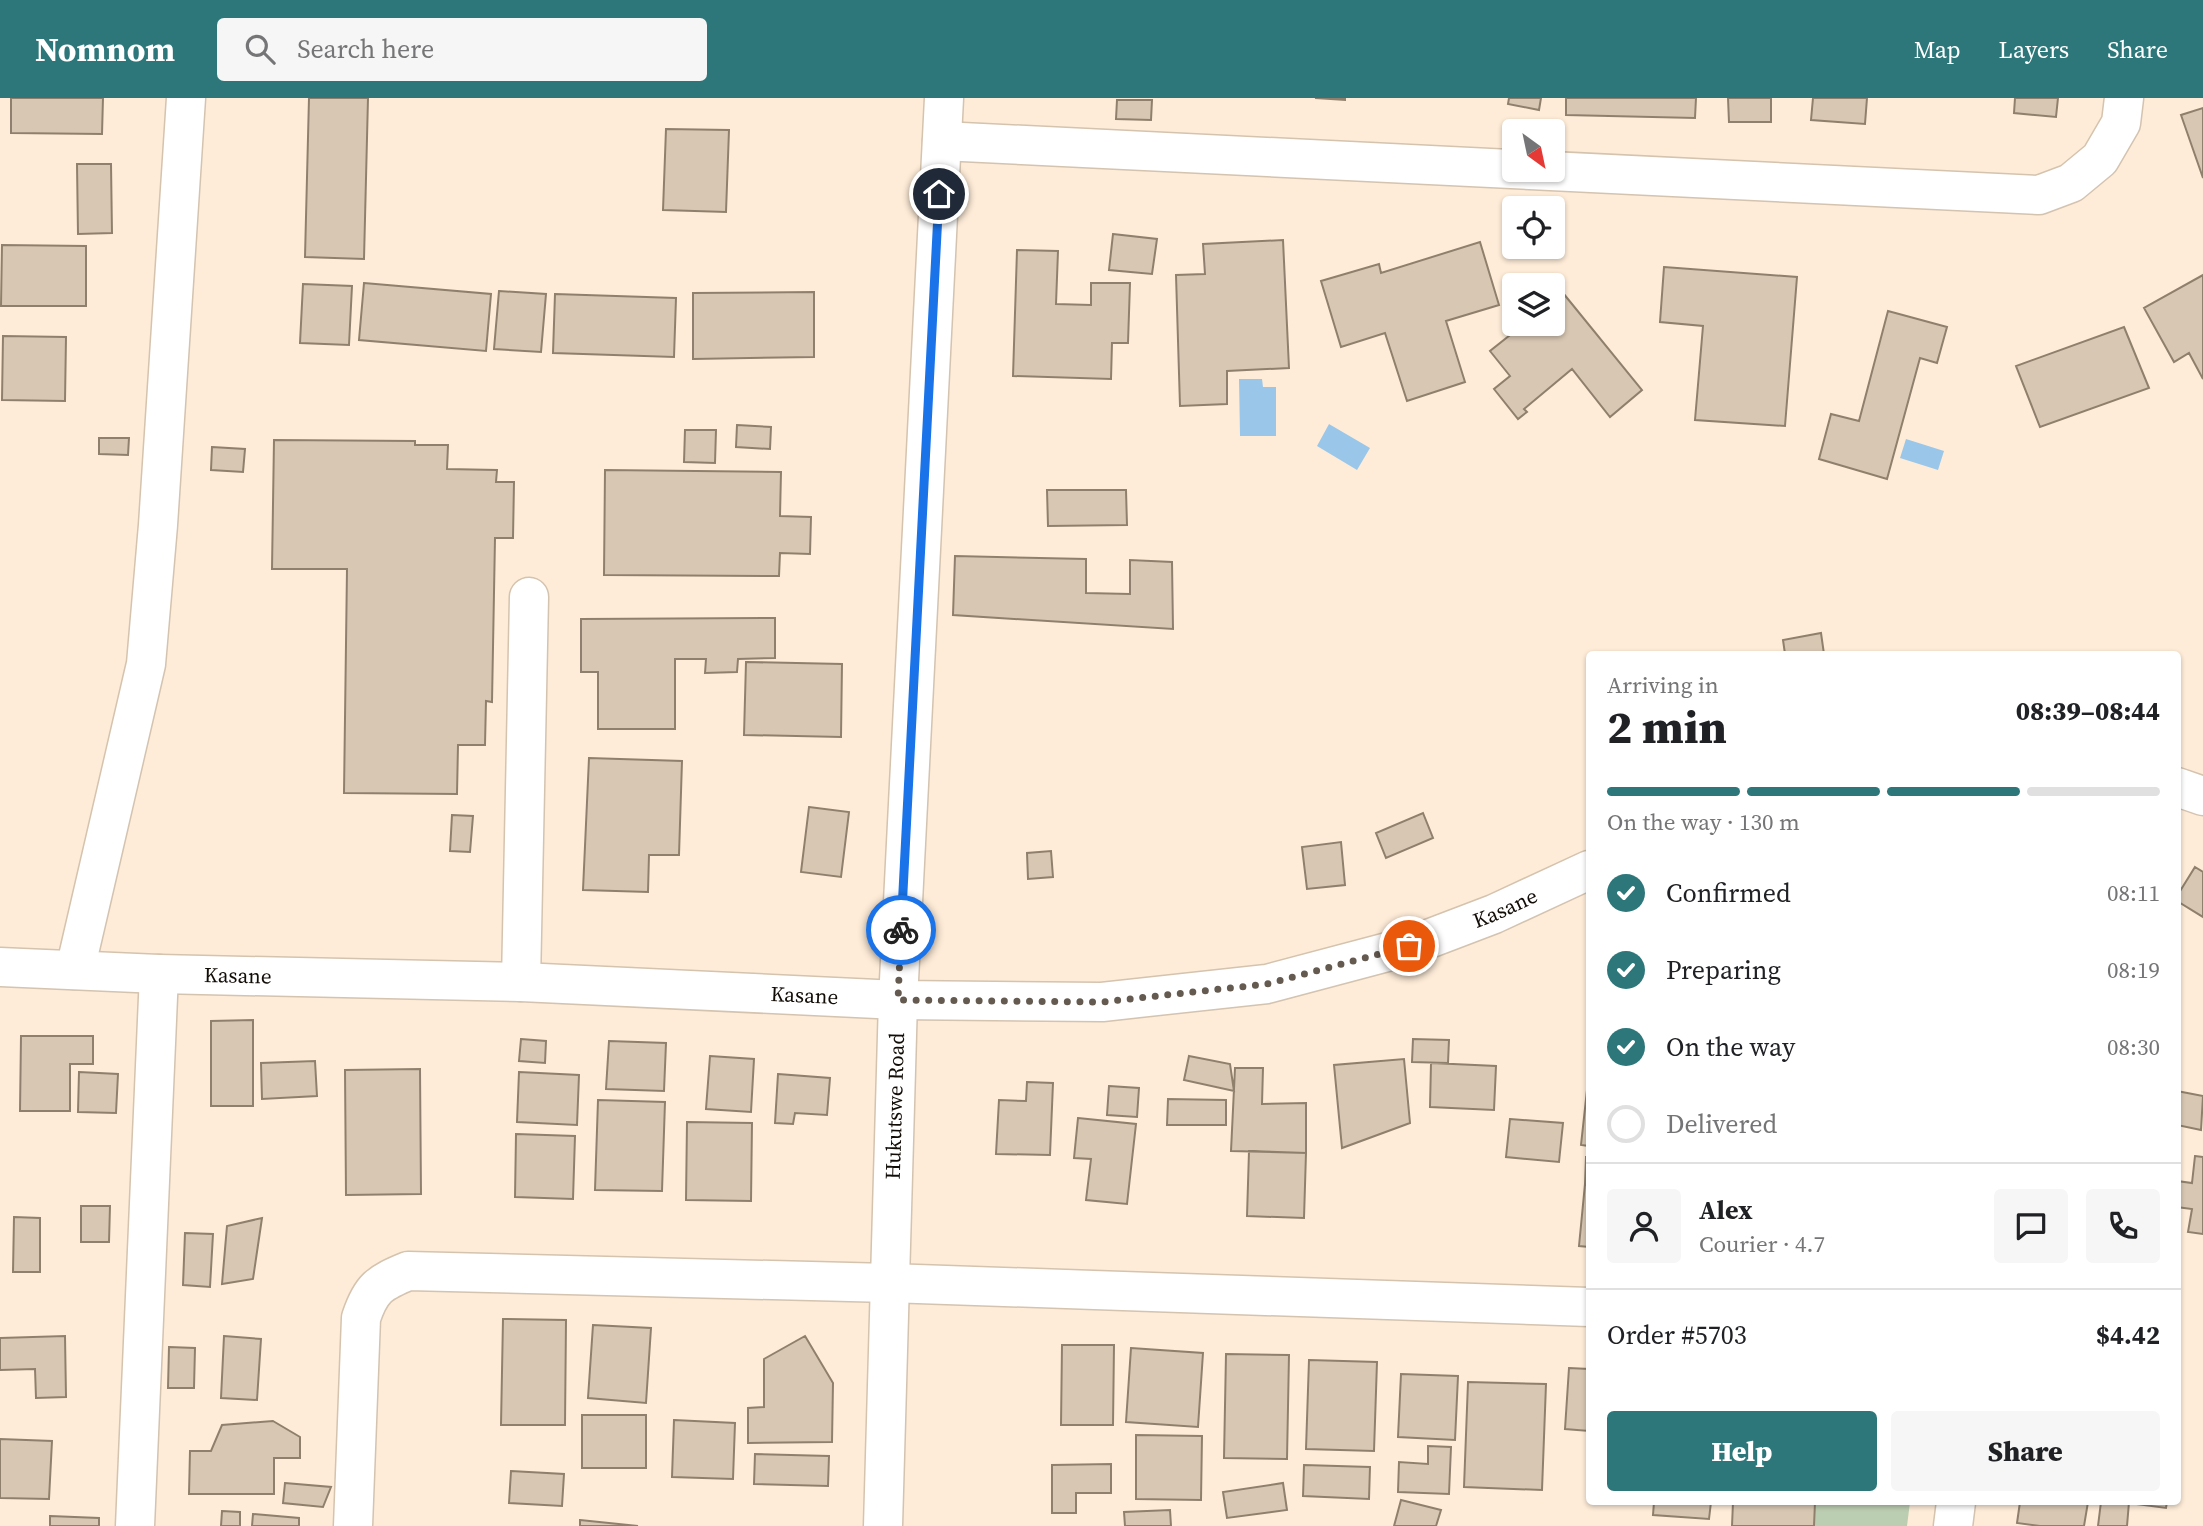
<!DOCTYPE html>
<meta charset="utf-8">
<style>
:root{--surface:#fff;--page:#f6f6f6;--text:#202124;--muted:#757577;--line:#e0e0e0;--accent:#2d777a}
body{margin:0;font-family:"Source Serif 4",serif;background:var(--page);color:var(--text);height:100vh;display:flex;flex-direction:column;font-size:26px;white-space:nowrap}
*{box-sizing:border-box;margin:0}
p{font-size:23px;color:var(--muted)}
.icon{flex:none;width:38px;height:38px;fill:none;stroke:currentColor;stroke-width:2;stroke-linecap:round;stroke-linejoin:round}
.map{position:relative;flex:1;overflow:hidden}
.details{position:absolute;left:1586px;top:553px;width:595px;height:854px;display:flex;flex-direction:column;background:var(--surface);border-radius:7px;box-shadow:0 2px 5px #0004}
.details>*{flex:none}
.needle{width:46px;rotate:147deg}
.fabs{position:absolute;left:1502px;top:21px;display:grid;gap:14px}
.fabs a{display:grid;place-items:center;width:63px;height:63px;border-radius:7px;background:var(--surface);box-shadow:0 2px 5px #0004;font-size:35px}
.pin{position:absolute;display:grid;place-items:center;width:60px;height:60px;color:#fff;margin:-30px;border:4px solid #fff;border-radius:50%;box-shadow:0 2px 7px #0007}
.courier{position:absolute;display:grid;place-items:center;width:70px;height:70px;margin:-35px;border:5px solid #1a73e8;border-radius:50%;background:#fff;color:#222;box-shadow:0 2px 9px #0007}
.headline em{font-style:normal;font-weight:800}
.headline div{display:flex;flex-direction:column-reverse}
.headline{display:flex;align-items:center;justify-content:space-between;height:119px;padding:0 21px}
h1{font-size:46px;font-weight:800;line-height:52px}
.bar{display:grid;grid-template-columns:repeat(4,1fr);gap:10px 7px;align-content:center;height:84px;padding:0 21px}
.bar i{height:9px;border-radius:5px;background:var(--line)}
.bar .current{background:var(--accent)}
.bar p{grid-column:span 4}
.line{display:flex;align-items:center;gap:18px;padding:0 21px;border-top:2px solid var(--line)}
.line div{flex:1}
.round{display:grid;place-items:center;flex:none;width:74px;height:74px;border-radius:7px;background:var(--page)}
ol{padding:0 21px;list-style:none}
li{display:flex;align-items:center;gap:21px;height:77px}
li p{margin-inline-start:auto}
li .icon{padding:7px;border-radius:50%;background:var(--accent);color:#fff;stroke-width:4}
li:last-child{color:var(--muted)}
li i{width:38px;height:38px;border:4px solid var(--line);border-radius:50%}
.button{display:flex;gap:14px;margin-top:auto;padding:14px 21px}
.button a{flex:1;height:80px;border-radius:7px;background:var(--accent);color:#fff;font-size:28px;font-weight:800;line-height:80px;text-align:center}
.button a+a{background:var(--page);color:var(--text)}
header{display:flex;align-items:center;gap:42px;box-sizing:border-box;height:98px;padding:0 35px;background:var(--accent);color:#fff}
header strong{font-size:33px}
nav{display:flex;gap:38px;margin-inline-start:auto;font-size:24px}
.search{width:490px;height:63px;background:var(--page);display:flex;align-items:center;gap:18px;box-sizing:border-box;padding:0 24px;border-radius:7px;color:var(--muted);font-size:26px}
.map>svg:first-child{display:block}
</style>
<header>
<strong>Nomnom</strong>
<div class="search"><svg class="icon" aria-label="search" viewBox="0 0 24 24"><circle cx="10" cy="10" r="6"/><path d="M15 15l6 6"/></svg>Search here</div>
<nav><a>Map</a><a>Layers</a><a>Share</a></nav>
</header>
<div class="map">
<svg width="2203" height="1428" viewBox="0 0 2203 1428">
<rect width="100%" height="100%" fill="#feecd8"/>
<path fill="#bcceb1" d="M1803,1404H1910L1907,1428H1802Z"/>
<path fill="#9ac7e9" d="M1239,281H1262L1263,289H1276V338H1240Z
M1329,326L1370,350L1357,372L1317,348Z
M1906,341L1944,353L1938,372L1900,360Z"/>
<path fill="#d8c7b3" stroke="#8f806d" stroke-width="2" d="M11,0H103L102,36L11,35Z
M309,0H368L364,161L305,159Z
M1315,0H1345V2Z
M1509,0H1541L1539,12L1508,6Z
M1566,0H1696L1695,20L1566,17Z
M1728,0H1771V24H1729Z
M1813,0H1867L1865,26L1811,22Z
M2015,0H2058L2056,19L2014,15Z
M1117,2H1152L1151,22L1116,21Z
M2203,10V80L2181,17Z
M666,31L729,32L726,114L663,112Z
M77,66H111L112,135L78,136Z
M1113,136L1157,141L1152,176L1109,172Z
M1283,142L1289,270L1227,273V306L1180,308L1176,177L1205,176L1203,146Z
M1480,144L1499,207L1446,223L1465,284L1407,303L1385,235L1341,249L1321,183L1379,166L1381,175Z
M2,147L86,148V208H1Z
M1017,152L1058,153L1056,206L1091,207V185H1130L1128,245H1112L1111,281L1013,278Z
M1664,169L1797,179L1785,328L1695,322L1703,228L1660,224Z
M2203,177V281L2189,255L2174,264L2144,210Z
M364,185L491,196L486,253L359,242Z
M303,186L352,188L349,247L300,245Z
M499,193L546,196L541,254L494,251Z
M814,194V259L693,261V195Z
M1563,195L1642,292L1610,319L1572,271L1524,311L1527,314L1518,321L1494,291L1510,278L1490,253L1524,226H1552V203Z
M555,196L676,200L674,259L553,255Z
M1888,213L1947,229L1937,265L1920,260L1887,381L1819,361L1831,316L1859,323Z
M2124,229L2149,290L2040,329L2016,268Z
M3,238L66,239L65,303L2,302Z
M737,327L771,329L770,351L736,349Z
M685,332H716L715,365L684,364Z
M99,340H129L128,357L99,356Z
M274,342L415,343V347H448L447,371L497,372L496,384H514L513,440H495L492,604L486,603L485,647H458L457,696L344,695L347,471H272Z
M212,349L245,351L243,374L211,372Z
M605,372L781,374L780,418L811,419L810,456L780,455L779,478L604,477Z
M1047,392H1126L1127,427L1048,428Z
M955,458L1086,461V495L1130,496V462L1172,464L1173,531L953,517Z
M775,520V560L738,561L737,574L705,575L706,561H675V631H598V574H581V521Z
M1821,535L1824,556H1785L1783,542Z
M746,564L842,566L841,639L744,637Z
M589,660L682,663L679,757H649L648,794L583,792Z
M809,709L849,714L841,779L801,774Z
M1423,715L1433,740L1386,760L1376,735Z
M452,717L473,718L470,754L450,753Z
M1341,744L1345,787L1307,791L1302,749Z
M1051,753L1053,779L1028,781L1027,755Z
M2195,769L2203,774V819L2177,803V798Z
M253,922V1008H211V923Z
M21,938H93V966H70V1013H20Z
M521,941L546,943L545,965L519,963Z
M1413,941L1449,942L1448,965L1412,964Z
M609,943L666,945L664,993L606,991Z
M710,958L754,961L751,1014L706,1011Z
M1189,958L1230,966L1234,993L1184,982Z
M1404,961L1410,1025L1342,1050L1334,967Z
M315,963L317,998L262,1001L261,965Z
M1431,965L1496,968L1494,1012L1430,1009Z
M1235,970H1263L1262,1006L1306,1005V1055L1231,1053Z
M420,971L421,1096L346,1097L345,972Z
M79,974L118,976L116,1015L78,1014Z
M519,974L579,977L577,1027L517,1024Z
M778,976L830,980L827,1017L795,1015L793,1026L775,1025Z
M1027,984L1053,985L1050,1057L996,1056L999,1002L1026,1003Z
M1109,988L1139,990L1137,1019L1107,1017Z
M1587,992L1589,993V1048L1581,1047Z
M2177,993L2203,998L2201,1032L2177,1027Z
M1168,1001L1226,1002V1027H1167Z
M598,1002L665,1004L662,1093L595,1092Z
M1078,1020L1136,1026L1127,1106L1086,1102L1091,1061L1074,1060Z
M1510,1021L1563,1025L1559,1064L1506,1059Z
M687,1024L752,1025L751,1103L686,1102Z
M516,1036L575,1038L573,1101L515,1099Z
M1249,1053L1306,1055L1304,1120L1247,1118Z
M2195,1058L2203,1059V1136L2188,1134L2192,1111L2177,1109V1083L2192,1085Z
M1586,1059H1589V1087L1585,1086Z
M1585,1086L1589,1087V1149L1579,1148Z
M81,1108H110L109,1144H81Z
M14,1119L40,1120V1174H13Z
M262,1120L253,1181L222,1186L227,1128Z
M185,1135L213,1136L210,1189L183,1187Z
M2177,1205L2180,1235L2177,1237Z
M503,1221L566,1222L565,1327H501Z
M593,1227L651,1230L646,1305L588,1300Z
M65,1238L66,1299L36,1300L35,1271L0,1272V1240Z
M224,1238L261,1241L257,1302L221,1300Z
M805,1238L833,1285L832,1344L748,1345V1310L764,1309V1261Z
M1062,1247H1114L1113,1327H1061Z
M169,1249L195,1250L194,1290H168Z
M1131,1250L1203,1255L1198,1329L1126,1324Z
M1226,1256L1289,1257L1287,1361L1224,1360Z
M1309,1262L1377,1264L1374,1353L1306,1351Z
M1569,1270L1589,1271V1333L1565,1331Z
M1401,1276L1458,1278L1455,1342L1398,1339Z
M1468,1284L1546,1286L1542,1392L1464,1389Z
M582,1317H646V1370H582Z
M674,1322L735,1325L733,1381L672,1379Z
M273,1323L300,1339V1360H274V1396H189L190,1353H211L222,1327Z
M1136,1337L1202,1338L1201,1402L1136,1401Z
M0,1341L52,1343L49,1401L0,1400Z
M1428,1348L1451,1349L1449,1396L1398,1394L1399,1364L1428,1366Z
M755,1356L829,1358L828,1388L754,1386Z
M1111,1366V1395H1076V1415H1052V1367Z
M1304,1367L1370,1369L1369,1401L1303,1398Z
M511,1373L564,1376L562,1408L509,1405Z
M285,1385L331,1389L323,1409L283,1405Z
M1283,1385L1287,1412L1227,1420L1223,1394Z
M1401,1402L1441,1412L1436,1428H1394Z
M1654,1404H1711L1709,1421L1653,1417Z
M1733,1404H1815L1814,1428H1732Z
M2020,1404H2088L2084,1428H2040L2017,1425Z
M2101,1404H2129L2127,1428H2098Z
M2137,1404H2167L2166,1410L2136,1406Z
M1170,1412L1171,1428H1125L1124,1414Z
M222,1413L240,1414V1428H221Z
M253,1416L299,1420V1428H252Z
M50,1418L99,1420V1428H50Z
M580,1422L638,1428H580Z"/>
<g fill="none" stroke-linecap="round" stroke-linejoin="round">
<g stroke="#d4c3af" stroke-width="41">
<g id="minor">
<path d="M942,43L2039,97L2071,85L2100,61L2121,25L2124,0"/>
<path d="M75,872L146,566L158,427L186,0"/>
<path d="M521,884L529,499"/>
<path d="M135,1428L159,876"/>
<path d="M353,1428L361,1220C371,1190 379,1185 408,1173L889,1185L1589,1209"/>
<path id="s1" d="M883,1428L898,902L944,0"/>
<path d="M1953,1428L1956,1404"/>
</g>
</g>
<g stroke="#d4c3af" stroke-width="41">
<g id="tertiary">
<path d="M2177,689L2203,698"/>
<path id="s2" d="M0,869L159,876L521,884L898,902L1102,904L1267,886L1410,848L1494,816L1589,772"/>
</g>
</g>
<use href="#minor" stroke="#fff" stroke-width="38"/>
<use href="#tertiary" stroke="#fff" stroke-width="38"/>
</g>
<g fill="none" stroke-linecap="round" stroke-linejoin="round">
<path stroke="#645a50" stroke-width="7" stroke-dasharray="0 12.6" d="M901,832L898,902L1102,904L1267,886L1409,848"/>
<path stroke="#1a73e8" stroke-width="9" d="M901,832L939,96"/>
</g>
<g text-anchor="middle" stroke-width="5" stroke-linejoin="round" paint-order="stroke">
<g font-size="21" fill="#110c06" stroke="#fff">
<text dy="7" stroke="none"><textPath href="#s2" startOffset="1519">Kasane</textPath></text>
<text dy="7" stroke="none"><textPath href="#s2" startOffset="238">Kasane</textPath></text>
<text dy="7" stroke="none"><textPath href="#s2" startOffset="805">Kasane</textPath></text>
<text dy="7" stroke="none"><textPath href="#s1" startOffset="420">Hukutswe Road</textPath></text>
</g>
</g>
</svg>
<div class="fabs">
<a><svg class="needle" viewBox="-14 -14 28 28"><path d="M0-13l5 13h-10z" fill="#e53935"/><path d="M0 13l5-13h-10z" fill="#757577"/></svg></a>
<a><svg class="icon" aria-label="locate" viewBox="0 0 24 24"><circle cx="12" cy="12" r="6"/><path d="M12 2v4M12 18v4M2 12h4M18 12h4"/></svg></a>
<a><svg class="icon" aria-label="layers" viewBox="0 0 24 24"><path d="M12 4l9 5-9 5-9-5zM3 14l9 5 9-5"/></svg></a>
</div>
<div class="pin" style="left:1409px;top:848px;background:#ea580c"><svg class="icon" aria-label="bag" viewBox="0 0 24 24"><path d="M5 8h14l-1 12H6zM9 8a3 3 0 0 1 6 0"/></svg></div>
<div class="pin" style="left:939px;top:96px;background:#1f2937"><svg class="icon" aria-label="home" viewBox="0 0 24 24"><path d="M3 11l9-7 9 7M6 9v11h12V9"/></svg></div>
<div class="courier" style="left:901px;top:832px"><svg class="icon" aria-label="bike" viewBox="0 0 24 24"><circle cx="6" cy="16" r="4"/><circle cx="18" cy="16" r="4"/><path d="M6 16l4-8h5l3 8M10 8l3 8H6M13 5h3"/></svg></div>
<section class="details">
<div class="headline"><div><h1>2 min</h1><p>Arriving in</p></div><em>08:39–08:44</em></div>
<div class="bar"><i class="current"></i><i class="current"></i><i class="current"></i><i></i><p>On the way · 130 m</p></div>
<ol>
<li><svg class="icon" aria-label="check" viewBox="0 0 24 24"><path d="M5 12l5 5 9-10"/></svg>Confirmed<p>08:11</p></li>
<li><svg class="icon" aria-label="check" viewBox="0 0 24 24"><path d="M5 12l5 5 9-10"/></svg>Preparing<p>08:19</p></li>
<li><svg class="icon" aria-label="check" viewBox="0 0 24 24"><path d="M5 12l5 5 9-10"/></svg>On the way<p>08:30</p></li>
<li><i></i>Delivered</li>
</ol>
<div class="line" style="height:126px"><a class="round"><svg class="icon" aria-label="person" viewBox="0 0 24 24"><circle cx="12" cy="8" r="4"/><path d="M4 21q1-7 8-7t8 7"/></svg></a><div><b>Alex</b><p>Courier · 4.7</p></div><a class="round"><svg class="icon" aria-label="chat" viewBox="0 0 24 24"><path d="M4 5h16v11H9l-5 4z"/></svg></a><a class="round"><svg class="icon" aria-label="phone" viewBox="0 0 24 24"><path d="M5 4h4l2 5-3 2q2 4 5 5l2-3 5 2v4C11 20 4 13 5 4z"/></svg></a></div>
<div class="line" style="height:91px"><div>Order #5703</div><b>$4.42</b></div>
<div class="button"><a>Help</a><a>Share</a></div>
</section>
</div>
